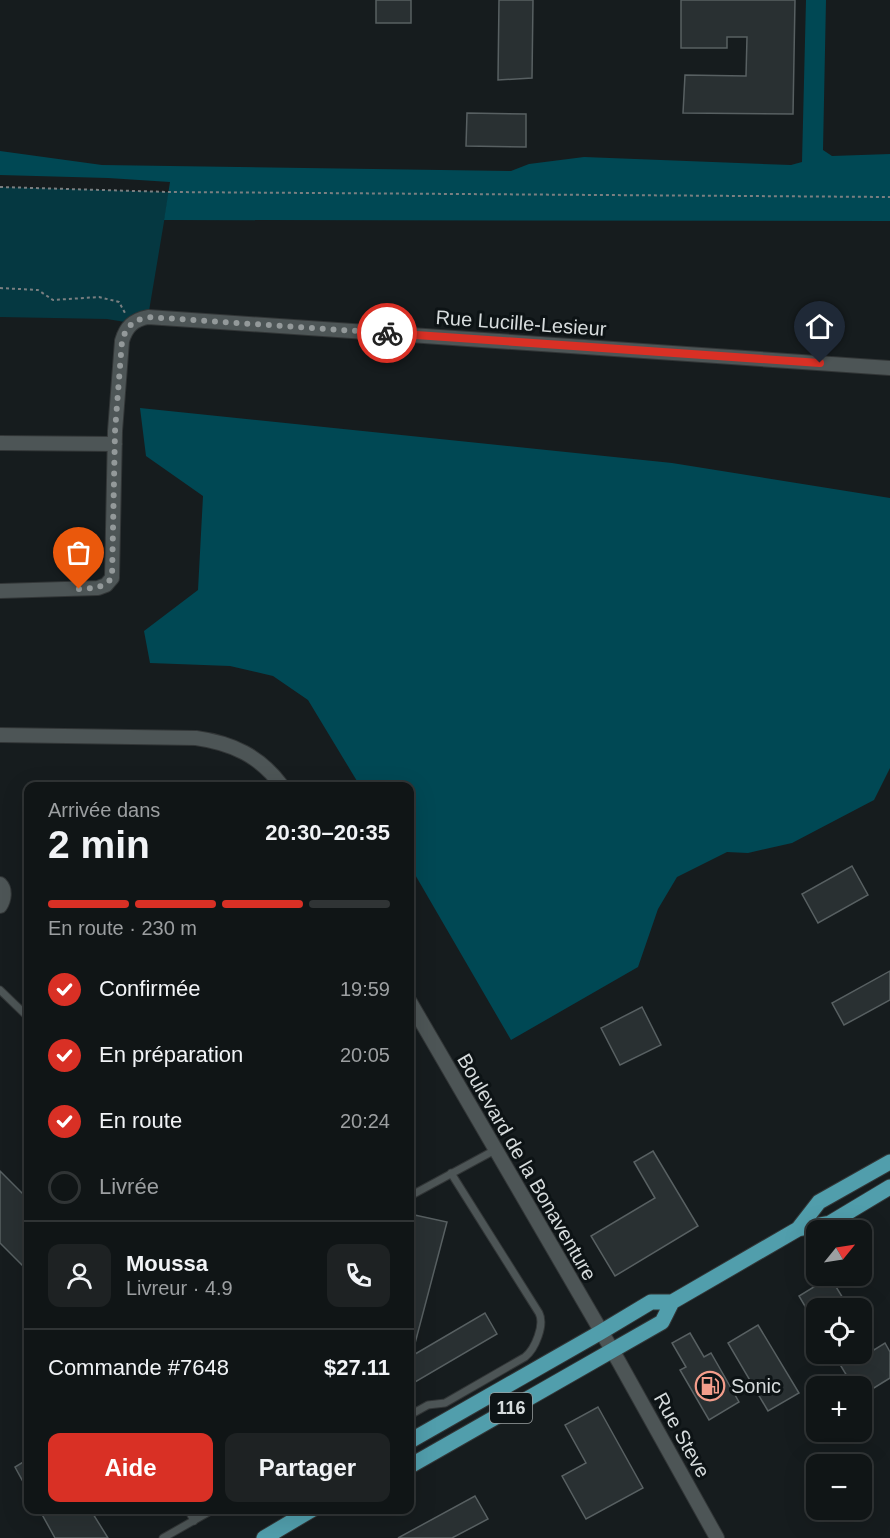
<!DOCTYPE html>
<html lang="fr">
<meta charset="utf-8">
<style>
:root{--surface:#101516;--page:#1e2223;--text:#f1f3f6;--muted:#9c9fa1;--line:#303435;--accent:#d93025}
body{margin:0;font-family:Arial,sans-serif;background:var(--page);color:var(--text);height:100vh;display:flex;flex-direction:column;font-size:22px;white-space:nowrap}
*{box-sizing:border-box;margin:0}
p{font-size:20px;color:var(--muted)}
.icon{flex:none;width:33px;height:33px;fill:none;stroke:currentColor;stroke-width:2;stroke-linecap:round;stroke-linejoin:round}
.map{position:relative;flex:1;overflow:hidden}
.sheet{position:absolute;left:24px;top:782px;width:390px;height:732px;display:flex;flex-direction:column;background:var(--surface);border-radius:12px;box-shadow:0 6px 24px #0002,0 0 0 2px var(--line)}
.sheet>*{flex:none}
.needle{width:39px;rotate:60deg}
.fabs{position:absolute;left:806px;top:1220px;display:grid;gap:12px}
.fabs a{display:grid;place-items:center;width:66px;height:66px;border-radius:12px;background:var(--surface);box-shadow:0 6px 24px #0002,0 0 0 2px var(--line);font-size:30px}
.pin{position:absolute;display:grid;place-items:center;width:51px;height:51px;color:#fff;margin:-62px -26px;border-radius:50% 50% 50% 0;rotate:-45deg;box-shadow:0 0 6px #0007}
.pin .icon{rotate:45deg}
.courier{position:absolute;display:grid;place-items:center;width:60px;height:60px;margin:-30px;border:4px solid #d93025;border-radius:50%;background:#fff;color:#222;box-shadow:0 2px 8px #0007}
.head em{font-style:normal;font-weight:700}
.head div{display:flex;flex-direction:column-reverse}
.head{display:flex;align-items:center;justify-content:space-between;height:102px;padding:0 24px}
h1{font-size:39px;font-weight:700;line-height:45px}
.bar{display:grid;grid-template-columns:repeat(4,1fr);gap:9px 6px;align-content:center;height:72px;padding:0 24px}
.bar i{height:8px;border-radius:4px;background:var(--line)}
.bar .current{background:var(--accent)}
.bar p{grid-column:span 4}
.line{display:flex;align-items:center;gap:15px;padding:0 24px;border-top:2px solid var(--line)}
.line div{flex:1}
.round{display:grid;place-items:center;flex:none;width:63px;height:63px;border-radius:12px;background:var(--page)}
ol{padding:0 24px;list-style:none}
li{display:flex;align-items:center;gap:18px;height:66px}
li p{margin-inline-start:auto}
li .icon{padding:6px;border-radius:50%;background:var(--accent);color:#fff;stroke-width:4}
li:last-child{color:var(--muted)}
li i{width:33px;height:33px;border:3px solid var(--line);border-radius:50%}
.action{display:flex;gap:12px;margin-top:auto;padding:12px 24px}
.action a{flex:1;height:69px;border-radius:12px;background:var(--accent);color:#fff;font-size:24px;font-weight:700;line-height:69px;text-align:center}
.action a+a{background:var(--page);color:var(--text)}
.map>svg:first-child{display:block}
</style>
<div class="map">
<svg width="890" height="1538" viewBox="0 0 890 1538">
<rect width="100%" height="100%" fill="#161c1e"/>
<path fill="#053841" d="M0,187L169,192L148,317L131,323L107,319L0,317Z"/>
<path fill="#004854" d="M806,0H826L823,150L832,156L890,154V221L164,220L170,182L108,178L0,175V151L102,165L511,171L529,164L584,157L791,165L802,162Z
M140,408L672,463L890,498V768L874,800L792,843L748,853L727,852L677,877L658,909L638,967L511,1040L410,866V786H360L308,700L273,676L230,666L150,663L144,631L198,590L203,496L146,456Z"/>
<path fill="#293032" stroke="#586062" stroke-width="1.5" d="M376,0H411V23H376Z
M499,0H533L532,78L498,80Z
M681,0H795L793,114L683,113L685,75L746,76L747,37H727V48H681Z
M467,113L526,114V147L466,146Z
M852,866L868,895L818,923L802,894Z
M890,971V1000L844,1025L832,1003Z
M642,1007L661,1045L620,1065L601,1028Z
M653,1151L698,1226L615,1276L591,1236L655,1198L634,1162Z
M0,1171L28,1199V1271L0,1243Z
M410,1214L447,1222L413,1351L410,1350Z
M830,1277L849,1308H816V1325L799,1296Z
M485,1313L497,1334L410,1385V1357Z
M758,1325L799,1393L768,1411L728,1343Z
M861,1328L874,1350L885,1343L890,1352V1378L861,1396V1386H853L833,1353H861Z
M690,1333L704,1357L711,1353L739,1402L709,1420L680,1370L686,1367L672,1343Z
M598,1407L643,1488L586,1519L562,1476L586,1463L565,1425Z
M28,1459V1491L15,1467Z
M475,1496L488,1519L452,1538H398Z
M39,1509H90L108,1538H55Z"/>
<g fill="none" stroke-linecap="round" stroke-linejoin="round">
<g stroke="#323637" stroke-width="9">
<path id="lane" d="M0,990L28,1017
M410,1196L495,1150
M410,1415L428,1405L445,1403L525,1357C535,1349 545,1325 539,1313L451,1173
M188,1509L194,1521
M163,1538L214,1509"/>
</g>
<g stroke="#323637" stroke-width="16">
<path id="street" d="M0,443L115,444
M0,591L98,588L106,585L112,578L115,431L122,341C126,327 133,320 148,317L890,368
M0,735L196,738C232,743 260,756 282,786
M0,884C6,890 4,900 0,906
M410,1002L619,1362L717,1538"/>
</g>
<g stroke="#323637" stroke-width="17">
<path id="primary" d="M798,1229L819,1202L890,1162
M410,1441L601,1332L651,1302H672L798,1229L830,1223L890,1187
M410,1466L662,1322L672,1302
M264,1538L313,1509"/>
</g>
<path stroke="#7a7f81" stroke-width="2" stroke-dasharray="3 3" stroke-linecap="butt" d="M0,187L169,192L890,197
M0,288L38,290L53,300L99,297L119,302L125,313"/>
<use href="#lane" stroke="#4d5556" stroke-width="7"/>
<use href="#street" stroke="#4d5556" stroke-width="14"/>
<use href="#primary" stroke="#519eac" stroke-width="15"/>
</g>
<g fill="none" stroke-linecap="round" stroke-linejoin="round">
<path stroke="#93999a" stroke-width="6" stroke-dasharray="0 10.8" d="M79,589C93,588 102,589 112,578L115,431L122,341C126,327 133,320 148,317L387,333"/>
<path stroke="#d93025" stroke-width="8" d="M387,333L820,363"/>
</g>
<defs>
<g id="fuel-ring" transform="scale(1.5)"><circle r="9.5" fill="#0d1315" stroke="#f49d8b" stroke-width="1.5"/><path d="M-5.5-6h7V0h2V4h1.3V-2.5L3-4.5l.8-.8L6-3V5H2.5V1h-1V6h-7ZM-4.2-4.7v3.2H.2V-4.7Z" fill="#f49d8b"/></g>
</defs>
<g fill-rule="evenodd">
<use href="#fuel-ring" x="710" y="1386"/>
</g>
<g text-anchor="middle" stroke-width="6" stroke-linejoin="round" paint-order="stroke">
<rect fill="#0d1315" stroke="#9aa0a1" stroke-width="1.5" x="490" y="1393" width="42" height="30" rx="4.5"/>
<g font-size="18" font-weight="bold" fill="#d7dcdd">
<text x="511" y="1414">116</text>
</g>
<g font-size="20" fill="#d7dcdd" stroke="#0d1315">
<text transform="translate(521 323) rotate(4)" y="7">Rue Lucille-Lesieur</text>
<text transform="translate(527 1167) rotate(60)" y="7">Boulevard de la Bonaventure</text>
<text transform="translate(682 1435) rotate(61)" y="7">Rue Steve</text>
</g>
<g font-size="20" fill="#d7dcdd" stroke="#0d1315" text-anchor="start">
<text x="731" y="1393">Sonic</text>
</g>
</g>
</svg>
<div class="fabs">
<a><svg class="needle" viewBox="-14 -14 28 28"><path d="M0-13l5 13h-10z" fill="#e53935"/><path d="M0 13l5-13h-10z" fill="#9c9fa1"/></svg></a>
<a><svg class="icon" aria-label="locate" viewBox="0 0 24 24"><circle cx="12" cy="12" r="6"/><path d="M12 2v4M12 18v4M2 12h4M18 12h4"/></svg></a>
<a>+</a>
<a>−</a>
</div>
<div class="pin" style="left:79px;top:589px;background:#ea580c"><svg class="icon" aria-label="bag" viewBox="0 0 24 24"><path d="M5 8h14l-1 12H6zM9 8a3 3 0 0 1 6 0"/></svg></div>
<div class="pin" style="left:820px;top:363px;background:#1f2937"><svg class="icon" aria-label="home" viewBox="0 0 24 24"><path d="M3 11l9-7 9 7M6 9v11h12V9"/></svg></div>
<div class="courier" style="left:387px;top:333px"><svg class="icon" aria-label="bike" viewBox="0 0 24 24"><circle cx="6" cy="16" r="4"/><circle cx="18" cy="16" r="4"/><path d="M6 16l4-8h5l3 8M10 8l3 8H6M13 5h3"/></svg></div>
<section class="sheet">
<div class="head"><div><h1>2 min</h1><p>Arrivée dans</p></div><em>20:30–20:35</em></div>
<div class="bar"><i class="current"></i><i class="current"></i><i class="current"></i><i></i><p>En route · 230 m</p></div>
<ol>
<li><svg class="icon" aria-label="check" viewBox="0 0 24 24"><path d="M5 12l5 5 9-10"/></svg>Confirmée<p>19:59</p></li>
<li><svg class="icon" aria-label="check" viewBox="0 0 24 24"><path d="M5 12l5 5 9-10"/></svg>En préparation<p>20:05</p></li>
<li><svg class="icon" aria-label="check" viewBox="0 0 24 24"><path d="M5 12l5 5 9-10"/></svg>En route<p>20:24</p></li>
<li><i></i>Livrée</li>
</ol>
<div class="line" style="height:108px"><a class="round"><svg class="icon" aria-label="person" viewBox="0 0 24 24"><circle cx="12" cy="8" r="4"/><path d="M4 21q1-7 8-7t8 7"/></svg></a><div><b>Moussa</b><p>Livreur · 4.9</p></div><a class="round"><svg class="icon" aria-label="phone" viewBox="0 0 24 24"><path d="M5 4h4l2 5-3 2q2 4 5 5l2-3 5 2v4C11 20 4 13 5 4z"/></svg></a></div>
<div class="line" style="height:78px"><div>Commande #7648</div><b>$27.11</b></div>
<div class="action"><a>Aide</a><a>Partager</a></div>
</section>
</div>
